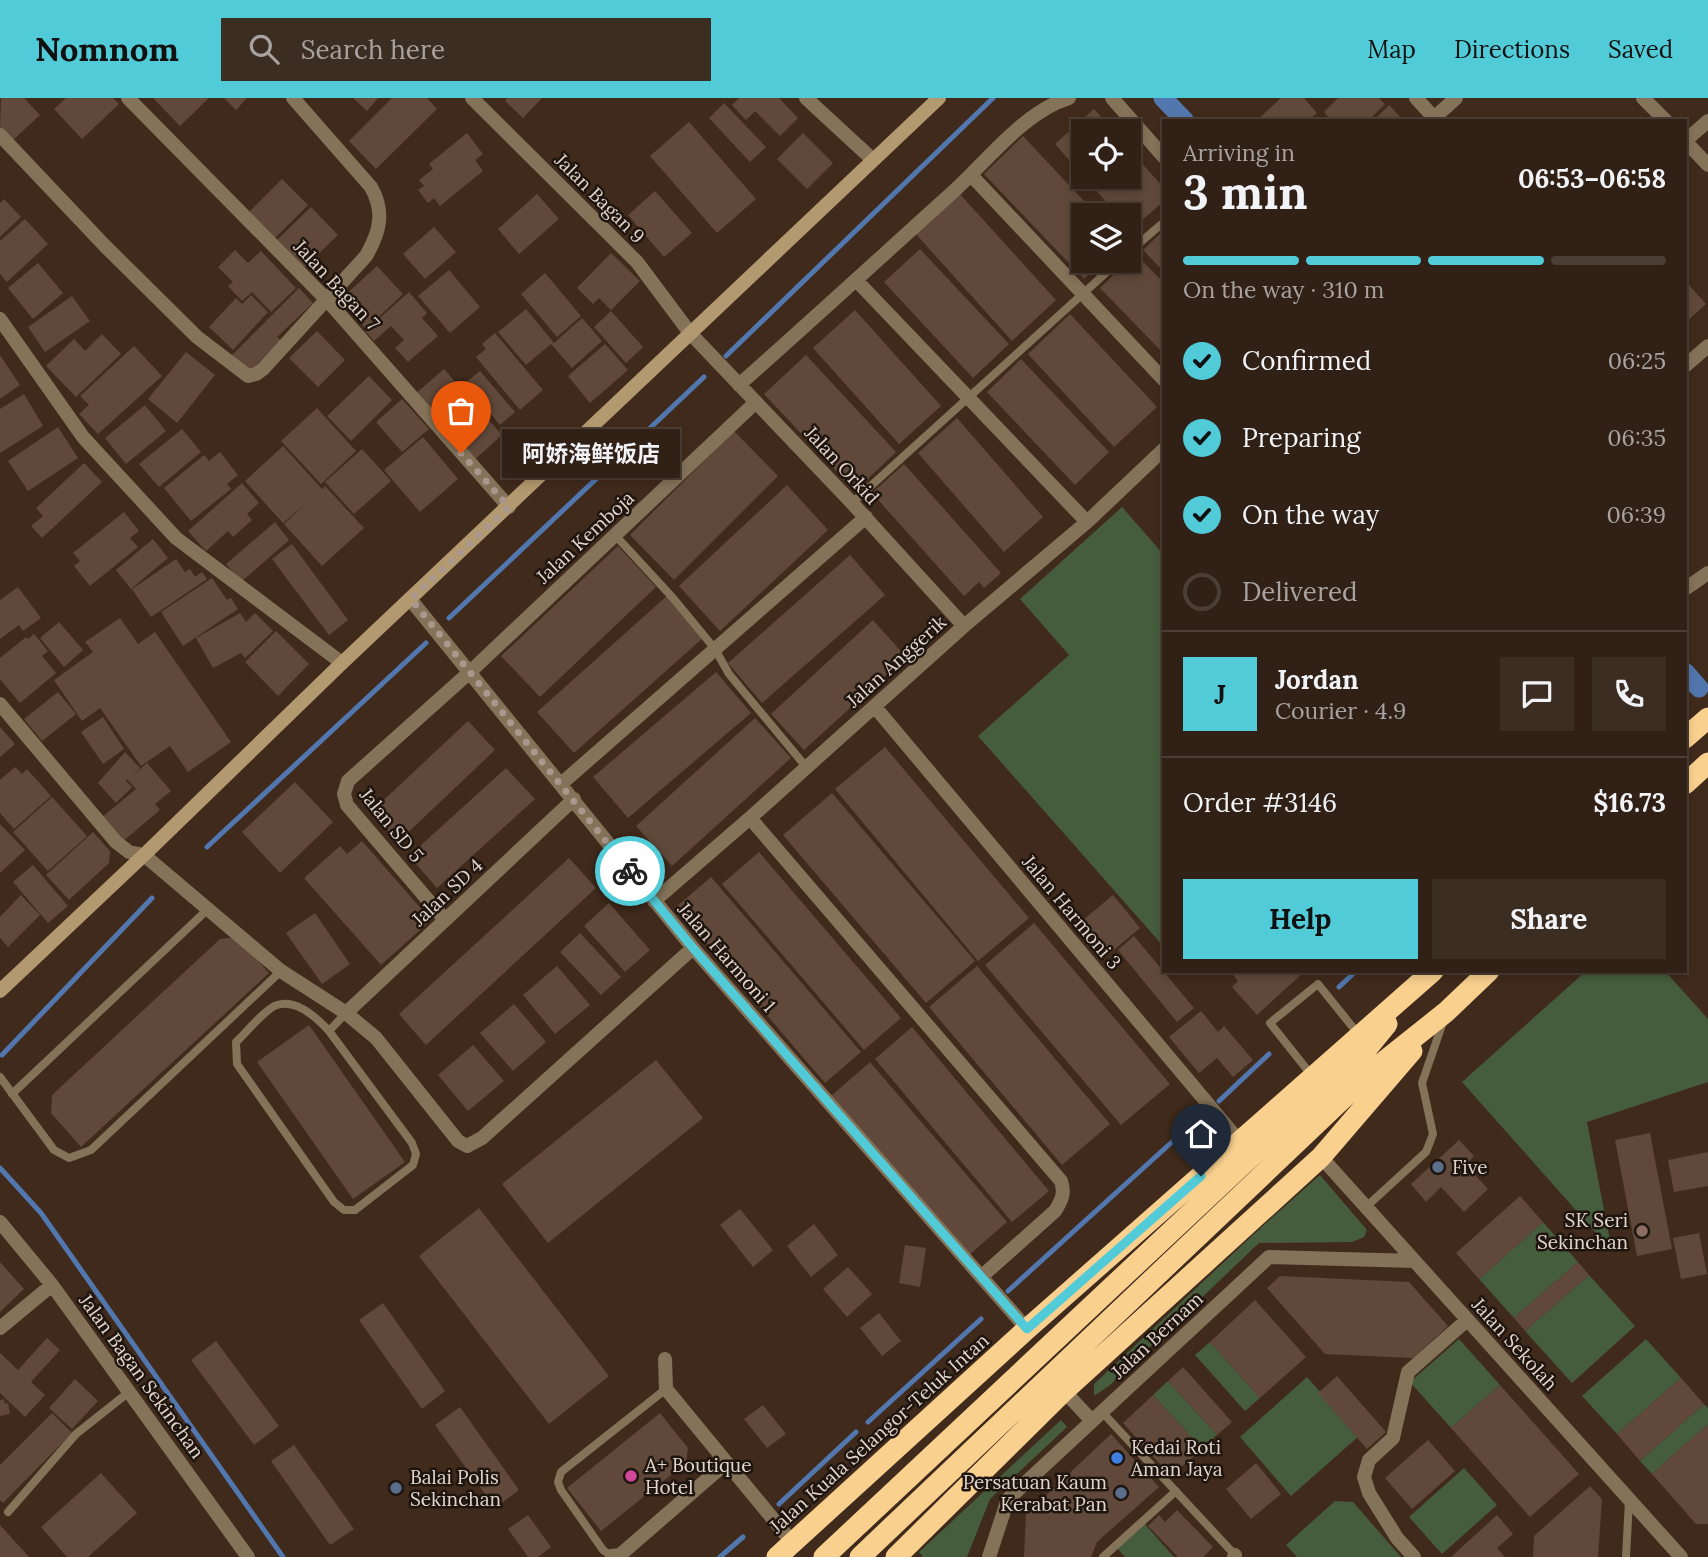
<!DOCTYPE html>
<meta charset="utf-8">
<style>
:root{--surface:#302015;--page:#3c2d22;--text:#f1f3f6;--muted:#a8a3a0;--line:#4b3e34;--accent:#52cbd8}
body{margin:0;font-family:Lora,"Noto Sans SC",serif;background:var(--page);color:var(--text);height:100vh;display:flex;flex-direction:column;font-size:26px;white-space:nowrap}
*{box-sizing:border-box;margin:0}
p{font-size:23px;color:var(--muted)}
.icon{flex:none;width:38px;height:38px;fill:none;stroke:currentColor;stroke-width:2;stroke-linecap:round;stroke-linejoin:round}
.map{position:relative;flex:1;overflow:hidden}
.sheet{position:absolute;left:1162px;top:21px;width:525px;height:854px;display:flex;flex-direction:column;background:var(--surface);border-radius:0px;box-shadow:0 4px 10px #0003,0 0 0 2px var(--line)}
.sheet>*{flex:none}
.buttons{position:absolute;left:1071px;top:21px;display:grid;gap:14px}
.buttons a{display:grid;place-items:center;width:70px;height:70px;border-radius:0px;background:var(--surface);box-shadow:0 4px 10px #0003,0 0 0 2px var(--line);font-size:35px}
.pin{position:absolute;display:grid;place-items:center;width:60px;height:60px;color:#fff;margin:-72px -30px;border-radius:50% 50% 50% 0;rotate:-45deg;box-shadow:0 0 7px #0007}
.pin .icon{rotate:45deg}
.courier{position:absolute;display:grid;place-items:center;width:70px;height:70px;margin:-35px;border:5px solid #52cbd8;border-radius:50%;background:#fff;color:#222;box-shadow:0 2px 9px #0007}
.bubble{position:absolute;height:49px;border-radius:0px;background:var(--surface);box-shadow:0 4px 10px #0003,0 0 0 2px var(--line);font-size:23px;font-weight:700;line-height:49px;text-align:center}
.summary em{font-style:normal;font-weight:700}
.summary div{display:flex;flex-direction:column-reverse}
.summary{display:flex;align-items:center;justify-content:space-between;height:119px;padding:0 21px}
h1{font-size:46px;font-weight:700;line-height:52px}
.bar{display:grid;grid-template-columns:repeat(4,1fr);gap:10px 7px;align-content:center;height:84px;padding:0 21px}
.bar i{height:9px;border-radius:5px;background:var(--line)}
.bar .current{background:var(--accent)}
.bar p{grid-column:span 4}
.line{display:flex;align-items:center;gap:18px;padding:0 21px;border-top:2px solid var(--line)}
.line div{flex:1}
.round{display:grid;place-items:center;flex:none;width:74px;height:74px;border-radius:0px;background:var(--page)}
ol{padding:0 21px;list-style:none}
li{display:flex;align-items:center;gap:21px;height:77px}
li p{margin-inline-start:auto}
li .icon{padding:7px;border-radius:50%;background:var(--accent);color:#111;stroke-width:4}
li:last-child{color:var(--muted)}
li i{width:38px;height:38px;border:4px solid var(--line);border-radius:50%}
.button{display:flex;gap:14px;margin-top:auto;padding:14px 21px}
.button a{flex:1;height:80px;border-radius:0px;background:var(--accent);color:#111;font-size:28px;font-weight:700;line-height:80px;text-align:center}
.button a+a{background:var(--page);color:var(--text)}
header{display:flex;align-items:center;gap:42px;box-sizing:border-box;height:98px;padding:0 35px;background:var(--accent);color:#111}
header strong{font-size:33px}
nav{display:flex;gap:38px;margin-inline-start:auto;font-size:24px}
.search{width:490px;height:63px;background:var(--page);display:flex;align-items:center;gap:18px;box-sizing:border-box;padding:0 24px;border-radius:0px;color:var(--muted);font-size:26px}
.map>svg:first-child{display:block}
</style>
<header>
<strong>Nomnom</strong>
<div class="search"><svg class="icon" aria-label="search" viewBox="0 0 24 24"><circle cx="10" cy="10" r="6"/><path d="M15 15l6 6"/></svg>Search here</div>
<nav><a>Map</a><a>Directions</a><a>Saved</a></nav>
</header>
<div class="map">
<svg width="1708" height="1459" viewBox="0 0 1708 1459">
<rect width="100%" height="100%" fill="#402a1c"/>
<path fill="#455d3c" d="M1122,409L1164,457V849L978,638L1069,557L1020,501Z
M1586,873H1665L1708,921V984L1587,1024L1612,1153L1462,984Z
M1320,1077L1367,1132L1364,1139L1352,1144L1259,1145L1109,1288L1094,1298V1286L1255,1135Z
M1543,1124L1578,1164L1514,1220L1479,1181Z
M1589,1177L1635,1228L1572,1285L1525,1233Z
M1459,1241L1500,1287L1451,1330L1410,1284Z
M1646,1241L1681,1280L1617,1336L1582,1298Z
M1210,1244L1260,1300L1245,1313L1195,1257Z
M1307,1279L1359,1338L1291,1398L1240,1339Z
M1168,1283L1217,1337L1202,1351L1153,1297Z
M1704,1306L1708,1310V1326L1652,1376L1640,1363Z
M1061,1322L1067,1329L990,1401L967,1459H923L919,1454Z
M1464,1370L1497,1407L1442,1456L1409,1419Z
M1335,1403L1353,1404L1401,1459H1297L1286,1447Z
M1143,1424L1174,1459H1125L1116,1449Z"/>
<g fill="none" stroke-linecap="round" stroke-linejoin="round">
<path stroke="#5177ae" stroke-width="5" d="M726,258L993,0
M449,520L704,279
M207,749L426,545
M1339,889L1356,873
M2,957L152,800
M1219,1003L1269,956
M0,1070L41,1115L283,1459
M1008,1193L1195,1023
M868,1324L981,1221
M779,1406L856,1334
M720,1459L743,1439"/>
<path stroke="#5177ae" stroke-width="19" d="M1163,0L1185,23
M1685,574L1699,590"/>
</g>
<path fill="#60493a" d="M1,0H24L40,17L11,44L0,32Z
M66,0H113L119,6L82,41L54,11Z
M153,0H209L180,28Z
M224,0H247L236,12Z
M353,0H378L367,13Z
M392,0H427L437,11L376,71L349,43Z
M507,0H542L523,20L505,3Z
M739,0H779L798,20L780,38L755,13L746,22L732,7Z
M1281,0H1304L1317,15L1308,23H1256Z
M1338,0H1379L1385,6L1368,23H1332L1324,14Z
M724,5L766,49L750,64L709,20Z
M1389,7L1404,23H1373Z
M1094,11L1114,33H1083V78L1055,46Z
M689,24L756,101L717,135L650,58Z
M467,35L483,56L475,62L483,73L440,108L434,100L428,105L418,92L424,88L419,82L433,71L429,66Z
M803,35L833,65L807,91L777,61Z
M1023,38L1097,117H1083V163H1104L1084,181L984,76Z
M1129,51L1164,90V103L1131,132L1129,130V117H1118L1084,79H1129Z
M282,81L308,107L273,142L248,115Z
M655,93L692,135L664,159L628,117Z
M959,95L1056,202L1012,243L915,135Z
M537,96L559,121L519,156L498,131Z
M4,101L21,119L0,139V105Z
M311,109L338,137L304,170L277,142Z
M25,121L48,146L7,184L0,176V143Z
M434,129L456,154L425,181L403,156Z
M1164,132V174L1143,152Z
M920,151L1009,246L973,280L884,184Z
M235,152L248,165L261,153L296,190L271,214L252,194L242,203L228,188L233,184L218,169Z
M611,155L640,183L611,212L599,200L593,206L577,190Z
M1135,156L1164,185V256L1100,190Z
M38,165L63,195L33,221L8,190Z
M377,168L403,196L366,231L340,202Z
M449,172L480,209L450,235L418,198Z
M545,175L581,218L557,239L521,196Z
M1688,186L1706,206L1685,225V188Z
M299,190L313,205L277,239L281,242L247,276L230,259Z
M409,194L427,215L422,220L438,238L408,264L395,250L404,242L391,228L374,243L365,233Z
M251,197L268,214L233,252L209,229L236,200L242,206Z
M72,198L90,223L45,254L28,229Z
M526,211L554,245L582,220L602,243L572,270L551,246L526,267L498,234Z
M855,212L941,308L899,346L813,250Z
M611,213L643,249L626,265L594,229Z
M1070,216L1157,309L1114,349L1028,256Z
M317,233L345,262L318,289L289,260Z
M495,235L543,292L520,312L476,259L486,251L482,246Z
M102,236L121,256L76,299L46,268L74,241L85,253Z
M605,246L628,272L590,305L568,278Z
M134,248L162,278L98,336L79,316L89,307L80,298Z
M186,254L215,277L177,325L148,301Z
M0,257L20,287L0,301Z
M806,257L896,354L855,393L764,296Z
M1021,261L1109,354L1075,387L987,294Z
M444,271L502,337L472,364L414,297Z
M480,273L515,314L500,327L465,285Z
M369,278L392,302L351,343L327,318Z
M24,296L43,328L0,355V311Z
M402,301L429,331L402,354L376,324Z
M145,307L166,333L126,366L105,340Z
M317,310L356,353L321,386L281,343Z
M957,320L1043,419L1004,454L918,355Z
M58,329L78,360L28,393L8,363Z
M182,331L201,354L159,389L139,366Z
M734,333L778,378L674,482L630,437Z
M423,339L458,381L420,414L384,372Z
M283,348L322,391L325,388L364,430L322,468L284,426L305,406L283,425L245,383Z
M362,351L391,383L354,416L325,384Z
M220,354L238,377L227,386L231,391L191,423L164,390L204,357L209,363Z
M84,365L102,384L42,440L31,428L43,418L36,410Z
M904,366L1001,475L984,490L979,484L964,498L872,395Z
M242,385L259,405L247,416L252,422L233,439L228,433L206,453L188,433Z
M787,387L828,432L720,533L679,488Z
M124,414L139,433L130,440L138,449L90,488L74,468L80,463L73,455Z
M275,424L289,442L241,484L226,466Z
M153,441L168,460L131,491L116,472Z
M292,446L348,522L329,537L272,461Z
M618,448L656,489L540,599L501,558Z
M850,457L885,497L762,605L728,565Z
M176,461L185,474L190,471L195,479L202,474L207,481L151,519L132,491Z
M212,480L227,502L231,500L238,511L183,548L161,514Z
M18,489L41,520L23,533L19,527L0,541V502Z
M668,497L704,539L574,655L537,614Z
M240,515L246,524L255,515L273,533L245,560L241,555L213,570L196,540Z
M120,520L138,546L155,534L231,644L188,674L170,648L141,668L100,610L82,623L54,582L93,554L85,544Z
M873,522L906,559L804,652L771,616Z
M59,524L83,552L64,569L40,540Z
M276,533L309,566L278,598L245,564Z
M34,536L48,553L42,558L56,575L20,605L0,581V560L26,539L28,541Z
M716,574L751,615L628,720L593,679Z
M58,594L76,616L42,643L24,621Z
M103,619L124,651L103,666L81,634Z
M755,620L791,660L672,768L636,728Z
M468,623L495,652L398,744L371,714Z
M0,629L15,646L0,659Z
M885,649L1029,820L978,863L835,691Z
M125,654L140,670L131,679L147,665L171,693L155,706L160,712L122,744L101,720L136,691L127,681L126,683L132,689L116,705L98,685Z
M15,669L22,676L27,671L51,698L14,731L0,715V682Z
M506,670L535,701L437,790L409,758Z
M295,684L333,724L280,775L242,734Z
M832,695L975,863L926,905L783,737Z
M52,699L87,738L48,773L13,734Z
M0,726L25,752L0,775Z
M93,734L110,753L109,765L69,802L46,777Z
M362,743L431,822L381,867L304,780L340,748L347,756Z
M759,754L901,920L864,952L722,786Z
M569,760L596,790L426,947L399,916Z
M33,767L68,808L48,825L13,784Z
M711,779L861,954L825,985L675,810Z
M21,797L40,817L8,849L0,840V819Z
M1113,797L1140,830L1109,856L1082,823Z
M609,805L650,852L625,874L584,828Z
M315,815L350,866L322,886L286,835Z
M1034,825L1170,986L1121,1027L985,867Z
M580,835L621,879L601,897L560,854Z
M1134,838L1194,910L1177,924L1118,852Z
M237,839L269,875L81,1049L51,1015L52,997L220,841Z
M557,868L590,907L555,936L523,897Z
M977,868L1110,1026L1062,1067L929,909Z
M1230,873H1305L1257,917L1232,889L1238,883Z
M514,906L546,944L513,973L480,935Z
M1201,913L1218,934L1224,928L1253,962L1233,979L1217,960L1199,975L1169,939Z
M309,927L405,1064L353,1101L257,964Z
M912,929L1049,1093L1012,1124L875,961Z
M473,947L504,983L468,1013L438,977Z
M656,962L703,1020L548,1145L502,1086Z
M870,964L1007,1124L968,1158L831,998Z
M1650,1035L1672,1151L1637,1158L1615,1042Z
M1459,1042L1474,1058L1466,1067L1488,1091L1464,1114L1441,1089L1426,1104L1411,1086Z
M1708,1054V1088L1674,1094L1668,1062Z
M1520,1098L1543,1124L1479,1181L1456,1155Z
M479,1110L609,1278L549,1326L419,1158Z
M740,1111L773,1152L753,1169L720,1127Z
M814,1126L838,1157L811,1179L787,1148Z
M1699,1135L1707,1176L1681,1181L1673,1140Z
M905,1147L926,1150L920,1189L899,1185Z
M0,1164L24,1191L0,1214Z
M1578,1164L1589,1177L1525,1233L1514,1220Z
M848,1169L872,1196L847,1219L823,1191Z
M1280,1178L1409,1184L1448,1228L1413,1260L1325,1256L1267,1190Z
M1255,1202L1306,1259L1260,1300L1210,1244Z
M383,1205L445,1293L422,1311L359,1222Z
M879,1215L901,1243L882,1258L860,1230Z
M47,1240L60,1252L31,1284L45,1297L25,1319L0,1295V1255L18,1272Z
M216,1243L279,1328L254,1347L191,1262Z
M1183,1269L1232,1324L1217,1337L1168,1283Z
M1337,1278L1386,1334L1367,1351L1318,1295Z
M1681,1280L1704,1306L1640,1363L1617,1336Z
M75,1281L98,1303L72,1331L49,1310Z
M1500,1287L1579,1376L1530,1419L1451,1330Z
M1153,1297L1202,1351L1171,1378L1123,1325Z
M4,1301L5,1306L8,1305L10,1316L0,1318V1302Z
M763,1307L786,1336L767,1350L744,1321Z
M460,1309L519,1392L495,1410L435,1327Z
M52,1315L72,1335L3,1405L0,1402V1367Z
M660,1315L688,1350L686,1365L601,1433L567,1390Z
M1708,1326V1426H1696L1652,1376Z
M1111,1336L1159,1389L1097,1444L1091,1459H1024L1026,1416Z
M1428,1342L1455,1373L1412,1411L1385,1380Z
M294,1347L354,1431L330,1447L271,1363Z
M1256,1365L1281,1396L1251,1421L1226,1391Z
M101,1375L137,1415L88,1459H67L41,1429Z
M1590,1388L1602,1401L1598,1459H1533L1534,1438Z
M1177,1412L1213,1449L1203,1459H1178L1148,1428L1159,1417L1165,1424Z
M528,1417L551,1449L538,1459H528L508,1431Z
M1497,1417L1513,1436L1497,1450L1505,1459H1451Z
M0,1427L29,1459H0Z"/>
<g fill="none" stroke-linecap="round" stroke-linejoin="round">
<path stroke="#847359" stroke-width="8" d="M1129,154L1164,124
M852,405L1119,163
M615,437L673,500L715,551L729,576L807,670
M329,933C318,921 297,900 277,907C266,910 245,936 236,944L237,966L334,1104L344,1112H355L413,1067L416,1056L412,1045L329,933L346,915
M0,979L54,1052L69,1060L91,1052L281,873
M1313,979L1270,925L1318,886L1359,937
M12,996L207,812
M1366,1109L1426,1054L1433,1036L1422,985L1443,924
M1102,1314L1235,1457
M8,1414L76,1336L129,1294
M612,1458L603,1452L561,1392L558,1384L561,1374L666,1291
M1103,1459L1176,1393
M1626,1459L1629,1403"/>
<path stroke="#847359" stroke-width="14" d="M128,0L327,202L509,409
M472,0L637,164L690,235L852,405L964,528
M806,0L872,61
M1112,0L1164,59
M1416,0L1437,23
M1643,0L1666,23
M1434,20L1456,0
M1708,23L1685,43L1708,67
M0,37L105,148L197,239L248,278L256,276L263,271L366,158C380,134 385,114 371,89L293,0
M971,77L1164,282
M856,182L1087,424
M0,221L83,339L176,440L342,565
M1685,268L1708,248
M739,287C811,223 882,158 954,93C987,63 1025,13 1069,0
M1685,491L1708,475
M410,501L693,850L1027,1231
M0,606L116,744L129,754L144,757L281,873L346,915L376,940L458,1043L467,1048L482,1040L693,850
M875,609L1240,1044
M561,686L866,419
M750,720L1061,1083C1065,1095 1062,1102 1055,1113L981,1179
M654,803L750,720L964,528L1087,424L1164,351
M445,822L347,707L344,696L348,683L471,573L756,304
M346,915L574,701
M1321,1059L1681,1459
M0,1124L52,1187L248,1459
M0,1230L52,1187
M665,1261L666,1291L792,1444
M1064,1293L1092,1323
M612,1458L620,1457L726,1365
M989,1459L1008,1401L1269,1159L1415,1163
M1234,1459L1235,1457
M1414,1459L1397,1440L1369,1395L1364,1379L1369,1362L1393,1340L1408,1274L1467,1222"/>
<path stroke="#b3996f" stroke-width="14" d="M0,893L144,757L342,565L939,0"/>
<path stroke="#f9d08e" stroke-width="21" d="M1685,640L1708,620
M1685,686L1708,665
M777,1459L1027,1231L1433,873
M824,1459L1243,1066L1360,959L1387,926
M860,1459L1372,973L1446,914L1489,873
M896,1459L1064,1293L1321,1059L1412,953"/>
</g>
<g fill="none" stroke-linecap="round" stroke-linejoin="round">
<path stroke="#aa988e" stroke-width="7" stroke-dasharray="0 12.6" d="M461,355L509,409L411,501L630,773"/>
<path stroke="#52cbd8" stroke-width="9" d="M630,773L693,850L1027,1231L1201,1078"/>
</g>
<g fill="#5c6f8a" stroke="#1f150f" stroke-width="2.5">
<circle cx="1438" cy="1069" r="7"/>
<circle cx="396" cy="1390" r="7"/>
<circle cx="1121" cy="1395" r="7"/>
</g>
<circle fill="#8d6e63" stroke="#1f150f" stroke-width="2.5" cx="1642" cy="1133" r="7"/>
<circle fill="#3f7fe0" stroke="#1f150f" stroke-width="2.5" cx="1117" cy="1360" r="7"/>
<circle fill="#d1479c" stroke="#1f150f" stroke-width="2.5" cx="631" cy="1378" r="7"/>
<g text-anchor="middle" stroke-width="5" stroke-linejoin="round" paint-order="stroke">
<g font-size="19" fill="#e3d4cc" stroke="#1f150f">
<text transform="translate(600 100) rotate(45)" y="7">Jalan Bagan 9</text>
<text transform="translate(337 187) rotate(47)" y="7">Jalan Bagan 7</text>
<text transform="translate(842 367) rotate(47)" y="7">Jalan Orkid</text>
<text transform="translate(585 439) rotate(-43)" y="7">Jalan Kemboja</text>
<text transform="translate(896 563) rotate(-42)" y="7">Jalan Anggerik</text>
<text transform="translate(392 727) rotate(51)" y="7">Jalan SD 5</text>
<text transform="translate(447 794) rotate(-43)" y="7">Jalan SD 4</text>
<text transform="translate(1072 814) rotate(50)" y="7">Jalan Harmoni 3</text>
<text transform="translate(727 859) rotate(49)" y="7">Jalan Harmoni 1</text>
<text transform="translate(1157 1237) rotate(-43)" y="7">Jalan Bernam</text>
<text transform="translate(1515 1246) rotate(48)" y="7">Jalan Sekolah</text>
<text transform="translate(142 1278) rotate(54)" y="7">Jalan Bagan Sekinchan</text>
<text transform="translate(879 1335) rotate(-42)" y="7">Jalan Kuala Selangor-Teluk Intan</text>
</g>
<g font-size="19" fill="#e3d4cc" stroke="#1f150f" text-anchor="start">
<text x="1452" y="1076">Five</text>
<text x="1628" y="1129" text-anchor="end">SK Seri<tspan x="1628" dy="22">Sekinchan</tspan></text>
<text x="1131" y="1356">Kedai Roti<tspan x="1131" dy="22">Aman Jaya</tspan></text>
<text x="645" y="1374">A+ Boutique<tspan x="645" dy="22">Hotel</tspan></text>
<text x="410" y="1386">Balai Polis<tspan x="410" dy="22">Sekinchan</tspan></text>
<text x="1107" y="1391" text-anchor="end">Persatuan Kaum<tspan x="1107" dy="22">Kerabat Pan</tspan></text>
</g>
</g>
</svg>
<div class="buttons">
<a><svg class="icon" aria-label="locate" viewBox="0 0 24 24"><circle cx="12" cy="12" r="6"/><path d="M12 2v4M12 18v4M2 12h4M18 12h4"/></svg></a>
<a><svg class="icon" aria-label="layers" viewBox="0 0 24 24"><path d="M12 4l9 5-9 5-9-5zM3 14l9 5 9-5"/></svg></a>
</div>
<div class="pin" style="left:461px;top:355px;background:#ea580c"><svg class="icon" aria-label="bag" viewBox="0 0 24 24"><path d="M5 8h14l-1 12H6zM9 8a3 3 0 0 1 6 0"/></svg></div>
<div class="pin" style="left:1201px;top:1078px;background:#1f2937"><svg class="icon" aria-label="home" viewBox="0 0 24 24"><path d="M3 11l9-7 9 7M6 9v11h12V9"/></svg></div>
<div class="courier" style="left:630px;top:773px"><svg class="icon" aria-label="bike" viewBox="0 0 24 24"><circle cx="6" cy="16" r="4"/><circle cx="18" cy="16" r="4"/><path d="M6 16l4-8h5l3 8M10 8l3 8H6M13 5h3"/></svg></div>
<div class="bubble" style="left:502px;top:331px;width:178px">阿娇海鲜饭店</div>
<section class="sheet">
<div class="summary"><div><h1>3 min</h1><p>Arriving in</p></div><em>06:53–06:58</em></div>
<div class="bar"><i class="current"></i><i class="current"></i><i class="current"></i><i></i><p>On the way · 310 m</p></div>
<ol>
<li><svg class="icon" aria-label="check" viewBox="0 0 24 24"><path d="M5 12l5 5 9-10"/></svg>Confirmed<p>06:25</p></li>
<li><svg class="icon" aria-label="check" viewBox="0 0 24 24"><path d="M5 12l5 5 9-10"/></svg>Preparing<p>06:35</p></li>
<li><svg class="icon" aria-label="check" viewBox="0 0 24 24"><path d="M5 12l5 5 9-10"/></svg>On the way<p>06:39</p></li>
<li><i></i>Delivered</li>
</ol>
<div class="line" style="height:126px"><b class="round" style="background:var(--accent);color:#111">J</b><div><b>Jordan</b><p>Courier · 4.9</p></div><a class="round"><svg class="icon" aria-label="chat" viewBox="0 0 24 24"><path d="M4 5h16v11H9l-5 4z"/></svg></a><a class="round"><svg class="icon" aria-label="phone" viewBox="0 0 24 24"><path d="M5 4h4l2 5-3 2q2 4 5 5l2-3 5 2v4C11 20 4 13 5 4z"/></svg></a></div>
<div class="line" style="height:91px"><div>Order #3146</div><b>$16.73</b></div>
<div class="button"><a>Help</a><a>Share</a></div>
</section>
</div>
